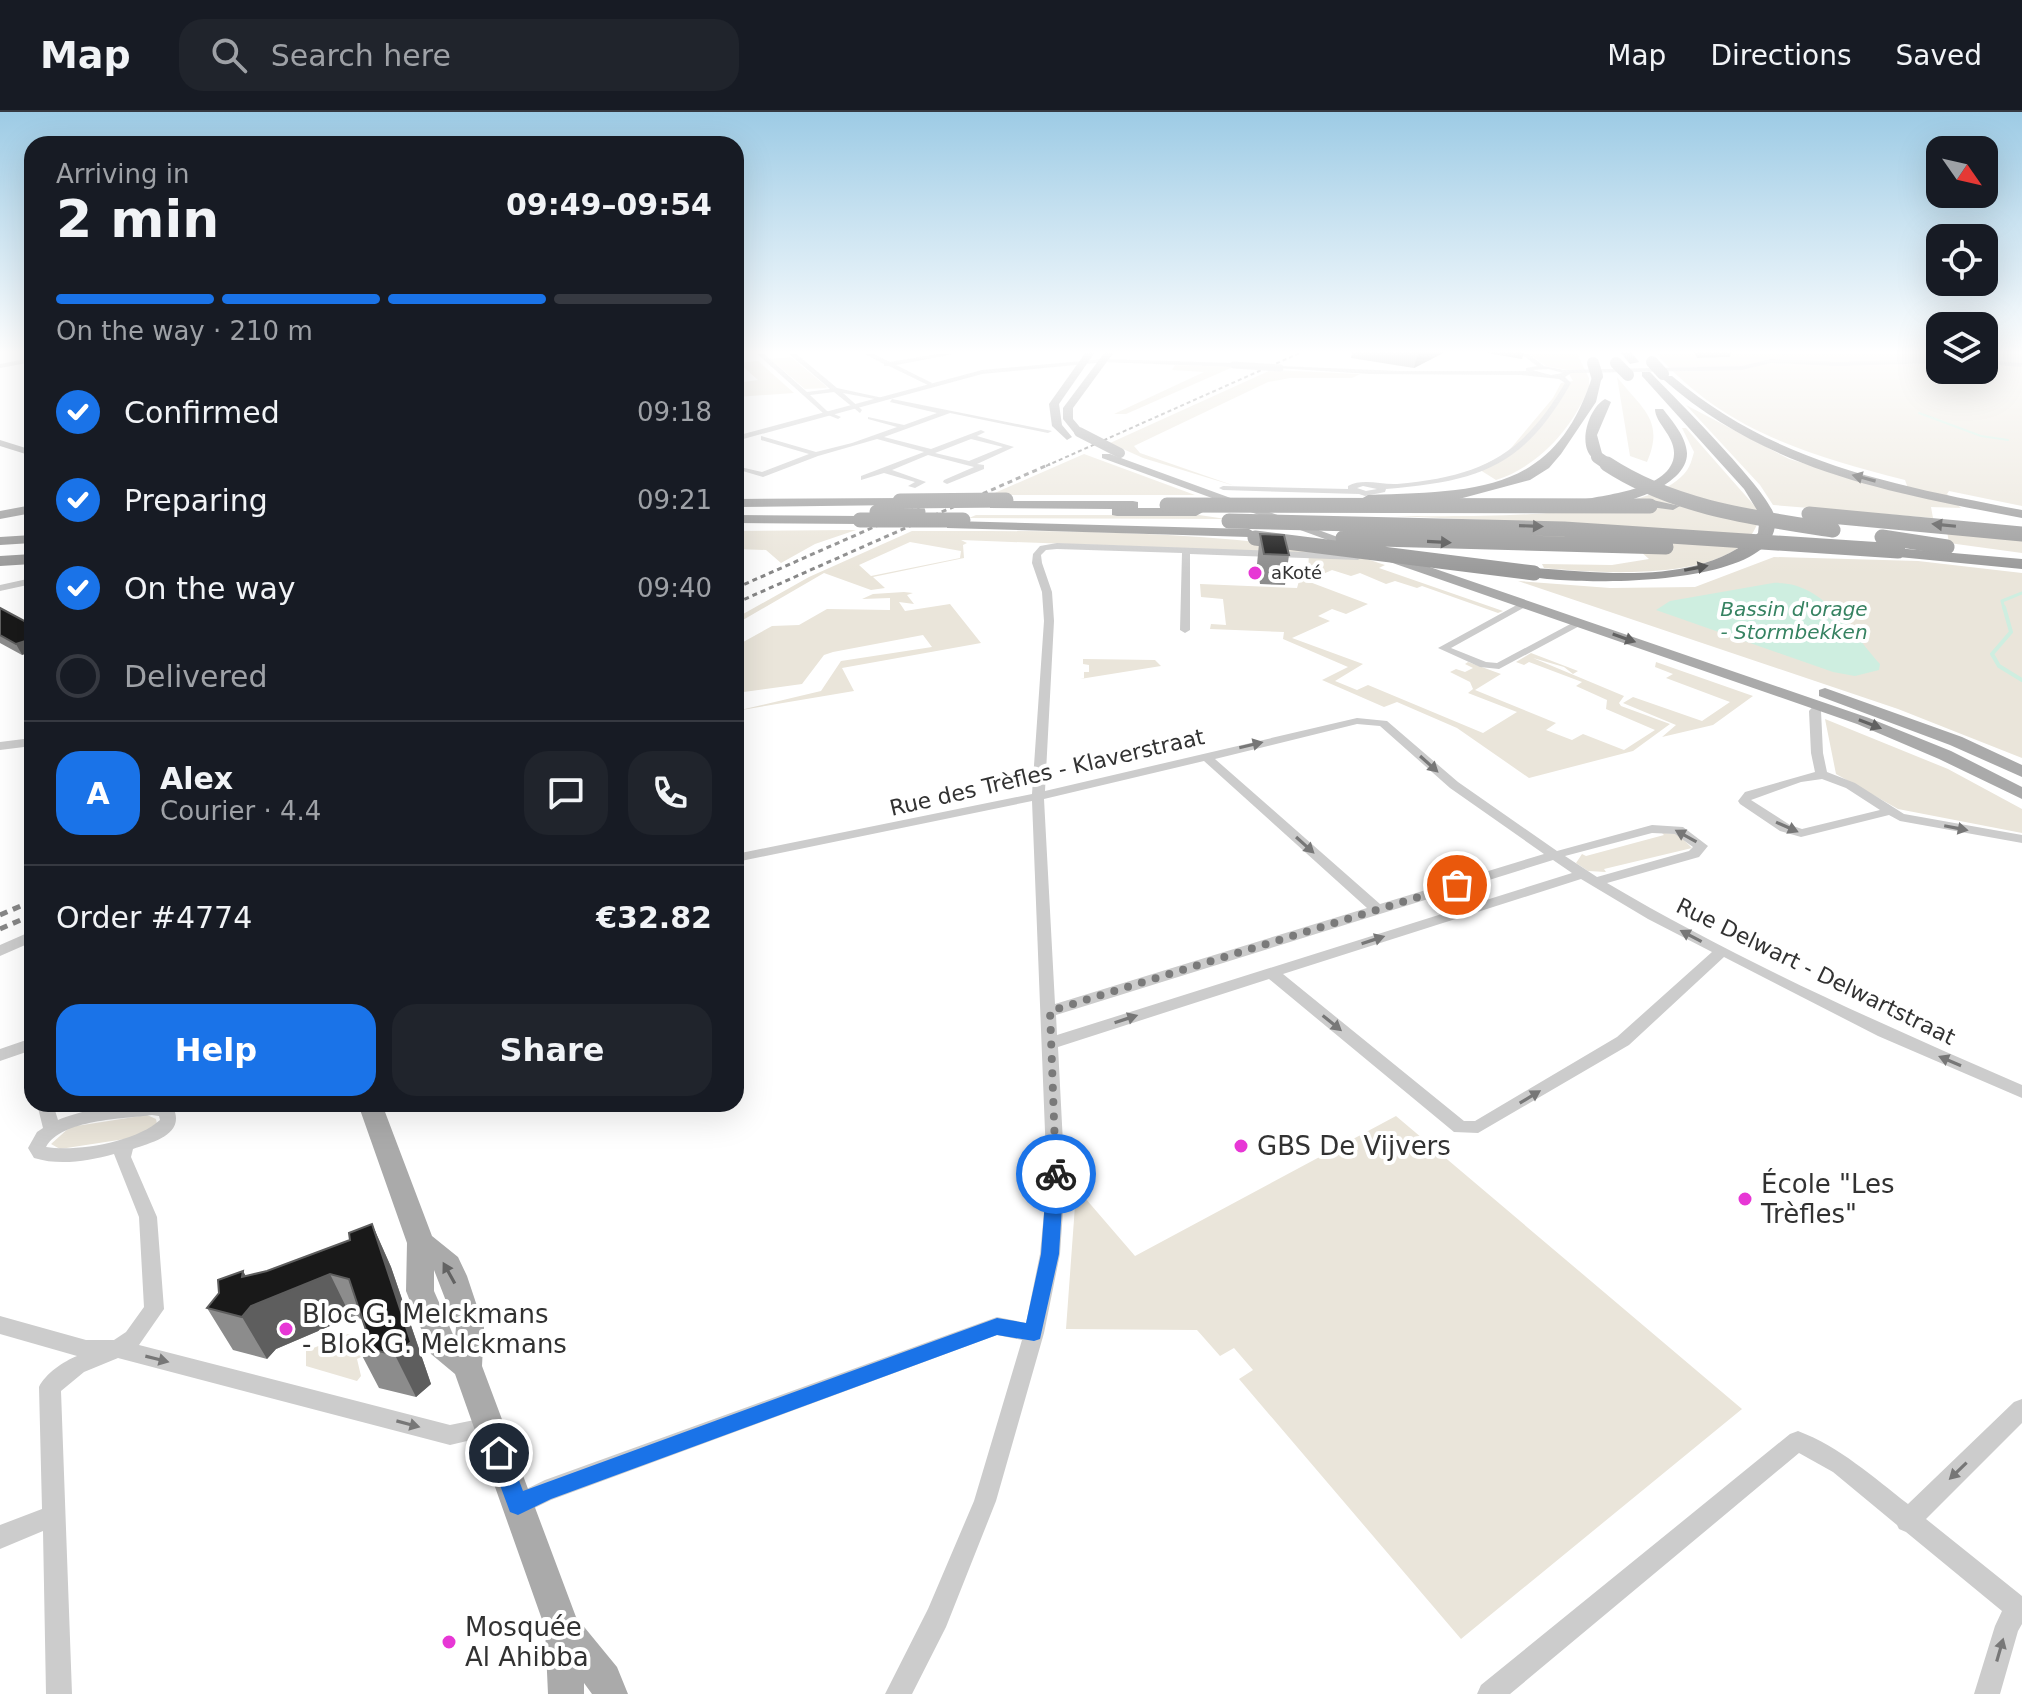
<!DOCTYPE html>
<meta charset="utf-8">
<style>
:root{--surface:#171b24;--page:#20242c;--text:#f1f3f6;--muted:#9ea1a6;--line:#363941;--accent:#1a73e8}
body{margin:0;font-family:"DejaVu Sans",sans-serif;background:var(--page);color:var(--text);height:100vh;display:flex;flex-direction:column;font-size:30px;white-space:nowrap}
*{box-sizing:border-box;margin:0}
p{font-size:26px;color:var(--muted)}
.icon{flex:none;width:44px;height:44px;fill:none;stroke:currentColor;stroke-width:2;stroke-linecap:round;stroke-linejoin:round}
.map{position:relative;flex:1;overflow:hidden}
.sheet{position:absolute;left:24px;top:24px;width:720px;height:976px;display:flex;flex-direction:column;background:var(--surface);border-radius:24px;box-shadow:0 8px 32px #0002}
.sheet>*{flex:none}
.needle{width:52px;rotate:124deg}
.tools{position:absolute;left:1926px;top:24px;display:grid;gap:16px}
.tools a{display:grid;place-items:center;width:72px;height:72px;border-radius:16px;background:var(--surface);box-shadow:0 8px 32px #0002;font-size:40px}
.pin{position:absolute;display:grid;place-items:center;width:68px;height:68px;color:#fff;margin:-34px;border:4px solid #fff;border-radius:50%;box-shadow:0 2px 8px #0007}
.courier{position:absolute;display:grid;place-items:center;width:80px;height:80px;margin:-40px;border:6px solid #1a73e8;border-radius:50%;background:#fff;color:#222;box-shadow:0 2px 10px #0007}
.summary em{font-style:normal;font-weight:700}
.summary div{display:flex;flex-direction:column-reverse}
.summary{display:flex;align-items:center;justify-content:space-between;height:136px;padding:0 32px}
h1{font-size:52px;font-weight:700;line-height:60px}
.bar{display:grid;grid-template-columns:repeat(4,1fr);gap:12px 8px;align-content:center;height:96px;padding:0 32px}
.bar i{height:10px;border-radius:6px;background:var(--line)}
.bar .current{background:var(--accent)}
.bar p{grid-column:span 4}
.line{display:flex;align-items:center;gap:20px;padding:0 32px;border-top:2px solid var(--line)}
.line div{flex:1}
.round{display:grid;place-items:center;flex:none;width:84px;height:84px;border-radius:24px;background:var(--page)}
ol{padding:0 32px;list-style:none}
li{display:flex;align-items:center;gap:24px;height:88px}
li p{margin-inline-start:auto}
li .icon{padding:8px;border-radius:50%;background:var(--accent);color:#fff;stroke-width:4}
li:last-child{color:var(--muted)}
li i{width:44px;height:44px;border:4px solid var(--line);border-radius:50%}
.primary-button{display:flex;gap:16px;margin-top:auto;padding:16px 32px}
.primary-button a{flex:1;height:92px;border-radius:24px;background:var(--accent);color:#fff;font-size:32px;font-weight:700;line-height:92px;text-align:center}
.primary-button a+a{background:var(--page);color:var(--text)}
header{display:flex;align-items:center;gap:48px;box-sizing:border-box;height:112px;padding:0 40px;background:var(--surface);border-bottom:2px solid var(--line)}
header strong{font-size:38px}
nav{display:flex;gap:44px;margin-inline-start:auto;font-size:28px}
.search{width:560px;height:72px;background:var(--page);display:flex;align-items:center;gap:20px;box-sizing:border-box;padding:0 28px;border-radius:24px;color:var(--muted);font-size:30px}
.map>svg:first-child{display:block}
</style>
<header>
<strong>Map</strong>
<div class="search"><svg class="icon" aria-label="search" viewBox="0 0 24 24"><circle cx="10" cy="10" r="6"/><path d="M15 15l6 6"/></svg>Search here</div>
<nav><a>Map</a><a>Directions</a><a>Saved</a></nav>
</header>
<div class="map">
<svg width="2022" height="1582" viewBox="0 0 2022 1582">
<rect width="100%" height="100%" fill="#fff"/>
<path fill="#eae5da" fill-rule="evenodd" d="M1526,240H1576L1589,266V275C1572,317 1539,354 1496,368L1477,356L1506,342L1553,286L1561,271L1573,269L1567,258L1546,254Z
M1655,240H1940V258H1984V240H2022V394L1949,379L1947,382L1961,396L1931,395L1933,406L1773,393L1760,373L1686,293L1789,347L1910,382L1905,368C1808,343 1722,318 1655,240Z
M791,245L827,275L826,276L805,277L770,247Z
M758,249L794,281L736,285V271L758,268L739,251Z
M1175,253L1233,255L1126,302H1114L1204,260L1172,258Z
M1271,258L1360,262L1352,266H1290L1268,270L1134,334L1140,341L1235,374L1143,346L1110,331Z
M1617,265C1642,297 1665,308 1647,350L1630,344Z
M1682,316H1686L1760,400C1752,474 1597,461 1544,456L1542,452L1612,453L1649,447L1632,432L1564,431L1492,417L1486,408L1395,404C1458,404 1641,410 1684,362C1690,356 1692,347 1694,340Z
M1084,342L1195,383H990Z
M976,403H1199L1226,407L969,406Z
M856,418L815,432L781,451L766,438L736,437V419Z
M912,419C1030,419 1148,418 1266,431C1305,436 1348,439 1385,453L1379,456L1503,499L1498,501L1422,474L1417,476L1395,469L1386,472L1360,461L1351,464L1332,458L1307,469L1368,492L1346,502L1332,497L1318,504L1330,509L1292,526L1363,552L1335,569L1357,578L1368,573L1483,621L1517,600L1468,581L1473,577L1470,570L1450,560L1456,557L1465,560L1473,556L1465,552L1468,550L1501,562L1475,578L1556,611L1546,618L1572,628L1583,622L1624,638L1655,618L1606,597L1607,588L1576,574L1582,570L1529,550L1524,553L1516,550L1531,541L1578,559L1573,562L1564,555L1533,546L1624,584L1619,591L1621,594L1670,612L1633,639L1529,666L1457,616L1397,590L1384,595L1322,568L1348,555L1283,527L1284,520L1210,517L1211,512L1226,513L1223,487L1201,485L1200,472L1297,476L1301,462L1308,461L1309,441L961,428L967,431L963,433L964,446L873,465L885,476L871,478L824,461L736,512V506L809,465ZM910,430L961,439L960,446L871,464L859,453Z
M1947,419L2022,427V441L1949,431Z
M1774,445L1918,449L2022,461V646L1898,597L1518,469L1610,476L1695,475Z
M904,480L913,481L907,483L914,492L899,490L905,499L950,492L981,531L842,556L854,579L736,599L821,579L841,549L932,535L923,523L833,540L824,543L802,572L736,581V534L772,514L799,513L827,497L890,498V486L862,487L873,482Z
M1083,547L1155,548L1161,554L1080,567L1084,566V560H1089V553L1083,552Z
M1656,550L1753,584L1713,613L1662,625L1676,613L1623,591L1633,585L1702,609L1730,590L1666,566L1673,562L1655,555Z
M1825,607L1948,657L2022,697V721L1898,697L1836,662Z
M1662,721L1678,722L1692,736L1604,757L1606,760L1588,759L1576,751L1582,742L1586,744L1664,723Z
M147,1003L156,1007L157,1012L138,1025L60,1037L51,1032L70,1015Z
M1396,1004L1742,1297L1461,1527L1239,1267L1253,1258L1234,1236L1220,1244L1197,1218L1066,1217L1076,1080L1079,1079L1135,1144Z
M348,1222L355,1225L361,1245L357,1247L361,1264L357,1269L306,1254V1239Z"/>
<path fill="#ceeee0" d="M1773,471C1822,468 1850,518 1880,552L1879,558L1855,564L1833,560L1656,498L1670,489Z"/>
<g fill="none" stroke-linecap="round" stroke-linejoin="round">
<path stroke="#ceeee0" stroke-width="2" d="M1919,301L1981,324L2008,328"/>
<path stroke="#ceeee0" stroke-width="3" d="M2004,497L2002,489L2022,481"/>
<path stroke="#ceeee0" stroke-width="4" d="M2004,495L2011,520L1992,542L1999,554L2022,568"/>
<path fill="#ccc" fill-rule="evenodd" d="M755,240H762L807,280L830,277L787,240H794L837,276L883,286L880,288L843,281L862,298L860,301L834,280L810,283L827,299L841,305L838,307L823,301Z
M861,240H870L890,250L949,240H965L896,253L932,271L930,274L889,254H884V252Z
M1519,240H1526L1544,254L1564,258L1742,254L1771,247L1837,250L1940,247V251L1837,254L1771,251L1742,258L1571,261L1565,265L1571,271C1523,356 1479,369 1386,377L1385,380L1365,384L1359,382L1223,378L1219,376L1223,374L1348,377V374C1363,366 1381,373 1397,372C1480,364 1522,345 1565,271L1559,267L1521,263L1370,262L1277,256L1280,254L1400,259H1526V256L1537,254ZM1549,257L1563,261L1551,263L1532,258ZM1363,374L1377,377L1366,379L1357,376Z
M32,246V250L0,256V252Z
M1104,247L1234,251L1237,253L1234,255L1102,250Z
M1984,248L2022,251V255L1984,252Z
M892,287L1052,319L1048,321L950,301L884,325L931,337L981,318L985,320L977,324L1014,335L977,352L984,353V357L947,372L943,370L944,368L974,355L928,343L892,358L926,370L915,376L908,374L915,370L884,361L861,368V364L924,340L877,327L818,344L763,365L736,357L740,355L762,360L809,342L761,328V324L816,340L852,331L897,315L868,307V305L904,313L937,301L890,290ZM971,327L1003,335L969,349L935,341Z
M1057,431L1358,442L1362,445L1358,448L1190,442V518L1185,521L1180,518L1182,441L1057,437L1046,438L1041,443L1042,451L1052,480L1054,509L1045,679L1357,606L1387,609L1458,670L1557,739L1652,713L1683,715L1708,734L1699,745L1607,771C1739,849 1881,912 2022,973V986L1878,924L1724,845L1629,933L1478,1021L1454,1020L1269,867L1058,935L1065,1070L1060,1142L1044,1221L996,1389L946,1515L912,1582H885L928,1497L974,1389L1022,1228L997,1223L551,1388L518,1404L510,1401L507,1393L510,1385L545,1368L997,1205L1026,1211L1040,1142L1047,1070L1032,689L736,750V742L1032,682L1044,509L1042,480L1032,451L1033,442L1040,434ZM1357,612L1380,614L1450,676L1544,742L1380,792L1215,647ZM1204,649L1367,796L1055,892L1044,687ZM1652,721L1675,722L1693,735L1689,739L1597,765L1565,744ZM1553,748L1572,761L1057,923L1056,903ZM1581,767L1648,807L1712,840L1617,925L1475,1009H1464L1283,862Z
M32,466V472L0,479V473Z
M1524,489L1529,492L1527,494L1451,536L1486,550L1497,551L1576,509L1585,511L1499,557L1480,555L1438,536Z
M1820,590L1826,593L1821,599L1823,641L1827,660L1855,671L1904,702L2022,723V731L1900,709L1889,703L1801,725L1780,719L1740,692L1738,689L1745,680L1815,660L1811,641L1809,599L1816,591ZM1822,667L1846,676L1880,698L1802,717L1790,713L1751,688L1801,670Z
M32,819V830L0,844V833Z
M32,926V938L0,949V937Z
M37,992H53L58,1008C87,996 143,986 173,995C186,1022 154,1030 133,1037L131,1045L157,1105L164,1197L139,1233L450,1313L489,1305L497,1308L500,1315L497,1322L450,1333L118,1246L84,1260L61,1279L72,1582H46L43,1419L0,1437V1413L42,1397L39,1275C45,1262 64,1249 77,1244L0,1222V1204L86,1228H114L126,1220L144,1195L139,1105L114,1042C88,1049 60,1054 34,1046L28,1036L37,1020L43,1016ZM152,1003L159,1004L160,1008C136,1030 77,1040 46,1035C62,1007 123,1007 152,1003Z
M2022,1287V1311L1926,1407L2022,1484V1512L2018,1519L2000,1582H1974L1995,1514L2002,1499L1906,1420L1899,1417L1897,1413L1833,1360L1799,1341L1510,1582H1477L1481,1573L1790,1322L1798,1319C1840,1335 1873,1365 1908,1392L2014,1290Z"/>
<path fill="#ccc" fill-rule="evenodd" d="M1104,247L1106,250L982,262L736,329V324L982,258Z
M32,626V634L0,638V630Z"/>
<path fill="#aaa" fill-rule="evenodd" d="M1086,240H1095L1059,292L1062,313L1072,325L1067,328L1052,314L1049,292Z
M1105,240H1114L1073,296V307L1084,320L1075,322L1063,307V296Z
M0,328L32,338V344L0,334Z
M1102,342H1110L1365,435L1355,438L1102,346Z
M1389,441L1869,606L1951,639L2022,675V687L1939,647L1857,612L1384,448L1383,445Z
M1825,576L1962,625L2022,653V665L1950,633L1819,584V578Z
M358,992H382L432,1124L458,1145L467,1164L484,1215L482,1254L576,1505L617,1555L628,1582H592L584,1571V1582H548L545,1516L455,1262L431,1242L406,1179L407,1131ZM434,1158L456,1215L455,1227L434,1179Z"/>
<path fill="#999" fill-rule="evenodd" d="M1620,240H1631L1639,250L1630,252Z
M1642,260H1650C1673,284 1768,378 1774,403C1792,477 1568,474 1528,464L1526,461L1534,456C1606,461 1701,474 1758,421L1760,403L1744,377L1642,264Z
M1593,262L1602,264L1596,290L1561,342L1549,356L1530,368L1459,387L1368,391L1361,387L1368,383C1476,379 1556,382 1593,262Z
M1664,264H1672C1774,351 1893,373 2022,398V406C1891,381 1767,359 1664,268Z
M1605,287L1611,290L1597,323L1603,345L1597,349C1575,338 1588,296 1605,287Z
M1655,297H1663C1672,309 1686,324 1687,341C1688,378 1604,400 1576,395V389C1602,383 1673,378 1674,342C1675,324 1655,311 1655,297Z
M905,386V392L900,393L736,395V387Z
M1648,387L1680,394L1673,398L1643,394V388Z
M995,389H1133L1138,390V396H1196L1203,400L1196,404H1117L1112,403V397L990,396V390Z
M32,393V401L0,407V399Z
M736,403L860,404L867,408L860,412L736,411Z
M952,409L1249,417L1256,421L1249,425L947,416V410Z
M32,423V431L0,433V425Z
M1873,434L2022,447V457L1868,442V436Z
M32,442V452L0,454V444Z"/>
<path stroke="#878787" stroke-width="2" stroke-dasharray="4 3" stroke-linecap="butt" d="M1046,354L1302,240"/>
<path stroke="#878787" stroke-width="3" stroke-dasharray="5 4" stroke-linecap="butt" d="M736,476L944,384
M736,491L1050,352"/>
<path stroke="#878787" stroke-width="5" stroke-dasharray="8 6" stroke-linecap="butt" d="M0,803L32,789
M0,817L32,803"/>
<path stroke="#ccc" stroke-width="7" d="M1234,253L1280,256"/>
<path stroke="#aaa" stroke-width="10" d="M1079,320L1120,341"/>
<path stroke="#999" stroke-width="12" d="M1652,250L1663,262
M1593,251L1597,264
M1616,251L1628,263
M1597,345L1610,354"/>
<path stroke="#999" stroke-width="15" d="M1607,352C1674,396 1755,406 1833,418
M900,389L1006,388
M1167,393L1650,394
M877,400H918
M1809,402L2022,422
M860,408H963
M1229,409L1564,417L1898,439
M1882,425L1947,435
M1255,426L1534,461
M1343,426L1666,435"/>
</g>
<path fill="#8c8c8c" d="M1352,240H1445L1414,256L1351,246Z
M1481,240H1524L1522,247Z
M1694,240H1732L1730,245L1697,246Z
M1260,422L1289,443L1285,473L1260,472L1257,452Z
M0,496L22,543L0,531Z
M372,1112L391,1155L431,1272L416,1285L379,1276L357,1234L367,1221L362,1207L351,1205L276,1237L267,1247L233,1238L207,1196L246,1164L267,1159L350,1128Z"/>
<path fill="#5e5e5e" d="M1418,240H1445L1414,256Z
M32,527V540L22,543L16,532Z
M372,1112L391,1155L431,1272L416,1285L395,1243Z
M243,1159L261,1190L330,1162L351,1205L276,1237L267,1247L242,1205Z"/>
<path fill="#191919" stroke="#5e5e5e" stroke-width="2" d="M1260,422L1284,423L1289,443L1264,442Z
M0,496L32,513V527L16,532L0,523Z
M372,1112L411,1230L395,1243L357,1234L367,1221L349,1167L330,1162L251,1194L242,1205L207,1196L219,1181L218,1168L243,1159L242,1165L267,1159L350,1128L349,1121Z"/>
<defs><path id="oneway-solid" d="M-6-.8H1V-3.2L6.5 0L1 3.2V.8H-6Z" transform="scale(2)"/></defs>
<g fill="#515151">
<use href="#oneway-solid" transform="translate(1864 366) rotate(-165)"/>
<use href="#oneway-solid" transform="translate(1944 413) rotate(-174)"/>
<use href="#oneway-solid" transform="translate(1531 414) rotate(2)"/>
<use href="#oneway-solid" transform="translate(1439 430) rotate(3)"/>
<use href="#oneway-solid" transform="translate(1696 456) rotate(-11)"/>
</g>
<g fill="#626262">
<use href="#oneway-solid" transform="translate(1624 526) rotate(19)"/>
<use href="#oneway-solid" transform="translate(1870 612) rotate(21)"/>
<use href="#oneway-solid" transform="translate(449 1161) rotate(-119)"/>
</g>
<g fill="#777">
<use href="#oneway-solid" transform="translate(1251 633) rotate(-13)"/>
<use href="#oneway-solid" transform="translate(1429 652) rotate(42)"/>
<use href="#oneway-solid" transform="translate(1787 715) rotate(24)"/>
<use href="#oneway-solid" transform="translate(1956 716) rotate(11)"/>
<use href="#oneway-solid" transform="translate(1686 724) rotate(-151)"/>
<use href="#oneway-solid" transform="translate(1305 733) rotate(42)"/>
<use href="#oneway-solid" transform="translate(1691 824) rotate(-152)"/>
<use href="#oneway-solid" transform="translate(1373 828) rotate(-18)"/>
<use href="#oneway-solid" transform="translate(1126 907) rotate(-18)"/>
<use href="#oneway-solid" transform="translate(1332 911) rotate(39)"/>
<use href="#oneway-solid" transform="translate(1950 949) rotate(-157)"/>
<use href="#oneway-solid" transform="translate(1530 985) rotate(-31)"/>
<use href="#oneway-solid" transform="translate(157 1247) rotate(14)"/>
<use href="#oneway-solid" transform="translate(408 1312) rotate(15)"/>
<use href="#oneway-solid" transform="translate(1958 1359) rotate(136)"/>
<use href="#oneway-solid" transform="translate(2000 1538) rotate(-74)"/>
</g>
<linearGradient id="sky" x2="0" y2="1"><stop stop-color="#9dcbe5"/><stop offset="0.52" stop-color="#fff"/><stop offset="1" stop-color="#fff" stop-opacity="0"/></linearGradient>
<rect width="2022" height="462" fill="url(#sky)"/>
<path fill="#1a73e8" d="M1056,1055L1064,1062L1059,1142L1040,1227L1034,1229L997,1223L551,1387L518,1403L510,1400L488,1341L491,1334L499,1331L506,1334L523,1379L997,1206L1026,1211L1041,1142L1047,1062Z"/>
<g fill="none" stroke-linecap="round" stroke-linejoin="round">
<path stroke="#7a7a7a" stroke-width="8" stroke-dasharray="0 14.4" d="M1056,1062L1050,899L1457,773"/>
</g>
<g fill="#e737d5" stroke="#fff" stroke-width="3">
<circle cx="1255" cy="461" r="8"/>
<circle cx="1241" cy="1034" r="8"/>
<circle cx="1745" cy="1087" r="8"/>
<circle cx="286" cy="1217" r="8"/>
<circle cx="449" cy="1530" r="8"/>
</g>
<g text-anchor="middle" stroke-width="8" stroke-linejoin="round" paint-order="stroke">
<g font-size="18" fill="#323232" stroke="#fff" text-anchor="start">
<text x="1271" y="467">aKoté</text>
</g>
<g font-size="20" font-style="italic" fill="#378362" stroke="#fff">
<text x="1794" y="504">Bassin d'orage<tspan x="1794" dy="23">- Stormbekken</tspan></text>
</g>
<g font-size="22" fill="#323232" stroke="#fff">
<text transform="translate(1047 660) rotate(-13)" y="8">Rue des Trèfles - Klaverstraat</text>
<text transform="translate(1816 859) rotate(26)" y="8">Rue Delwart - Delwartstraat</text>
</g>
<g font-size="26" fill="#323232" stroke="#fff" text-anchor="start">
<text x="1257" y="1043">GBS De Vijvers</text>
<text x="1761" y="1081">École "Les<tspan x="1761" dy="30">Trèfles"</tspan></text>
<text x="302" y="1211">Bloc G. Melckmans<tspan x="302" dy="30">- Blok G. Melckmans</tspan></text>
<text x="465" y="1524">Mosquée<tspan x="465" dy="30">Al Ahibba</tspan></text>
</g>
</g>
</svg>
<div class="tools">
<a><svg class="needle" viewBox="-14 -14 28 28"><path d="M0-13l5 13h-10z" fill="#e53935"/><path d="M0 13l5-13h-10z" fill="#9ea1a6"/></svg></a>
<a><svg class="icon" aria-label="locate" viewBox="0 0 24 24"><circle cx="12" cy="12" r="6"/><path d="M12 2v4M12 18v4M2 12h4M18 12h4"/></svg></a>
<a><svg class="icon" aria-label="layers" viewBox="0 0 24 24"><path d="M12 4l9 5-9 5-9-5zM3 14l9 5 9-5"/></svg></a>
</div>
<div class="pin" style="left:1457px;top:773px;background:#ea580c"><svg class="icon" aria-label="bag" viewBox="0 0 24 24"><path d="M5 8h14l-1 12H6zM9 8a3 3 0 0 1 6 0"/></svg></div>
<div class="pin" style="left:499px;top:1341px;background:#1f2937"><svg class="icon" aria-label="home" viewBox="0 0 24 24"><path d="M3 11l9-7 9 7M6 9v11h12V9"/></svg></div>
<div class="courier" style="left:1056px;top:1062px"><svg class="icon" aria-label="bike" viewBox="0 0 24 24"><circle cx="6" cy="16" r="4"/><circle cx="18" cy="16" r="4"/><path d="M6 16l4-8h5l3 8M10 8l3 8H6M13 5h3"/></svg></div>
<section class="sheet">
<div class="summary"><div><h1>2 min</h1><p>Arriving in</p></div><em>09:49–09:54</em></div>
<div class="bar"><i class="current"></i><i class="current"></i><i class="current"></i><i></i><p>On the way · 210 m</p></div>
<ol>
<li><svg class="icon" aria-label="check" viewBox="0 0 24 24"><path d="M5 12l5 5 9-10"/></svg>Confirmed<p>09:18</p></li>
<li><svg class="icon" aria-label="check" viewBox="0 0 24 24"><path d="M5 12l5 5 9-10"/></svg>Preparing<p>09:21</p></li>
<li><svg class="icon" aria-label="check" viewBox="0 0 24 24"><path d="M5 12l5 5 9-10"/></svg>On the way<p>09:40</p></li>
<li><i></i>Delivered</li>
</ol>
<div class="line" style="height:144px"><b class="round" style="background:var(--accent);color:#fff">A</b><div><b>Alex</b><p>Courier · 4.4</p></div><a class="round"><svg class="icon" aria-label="chat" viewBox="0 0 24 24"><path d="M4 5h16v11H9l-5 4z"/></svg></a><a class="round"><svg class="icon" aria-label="phone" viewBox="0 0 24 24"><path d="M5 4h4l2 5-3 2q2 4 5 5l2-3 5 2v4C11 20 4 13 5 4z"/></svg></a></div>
<div class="line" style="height:104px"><div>Order #4774</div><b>€32.82</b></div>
<div class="primary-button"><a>Help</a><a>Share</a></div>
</section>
</div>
